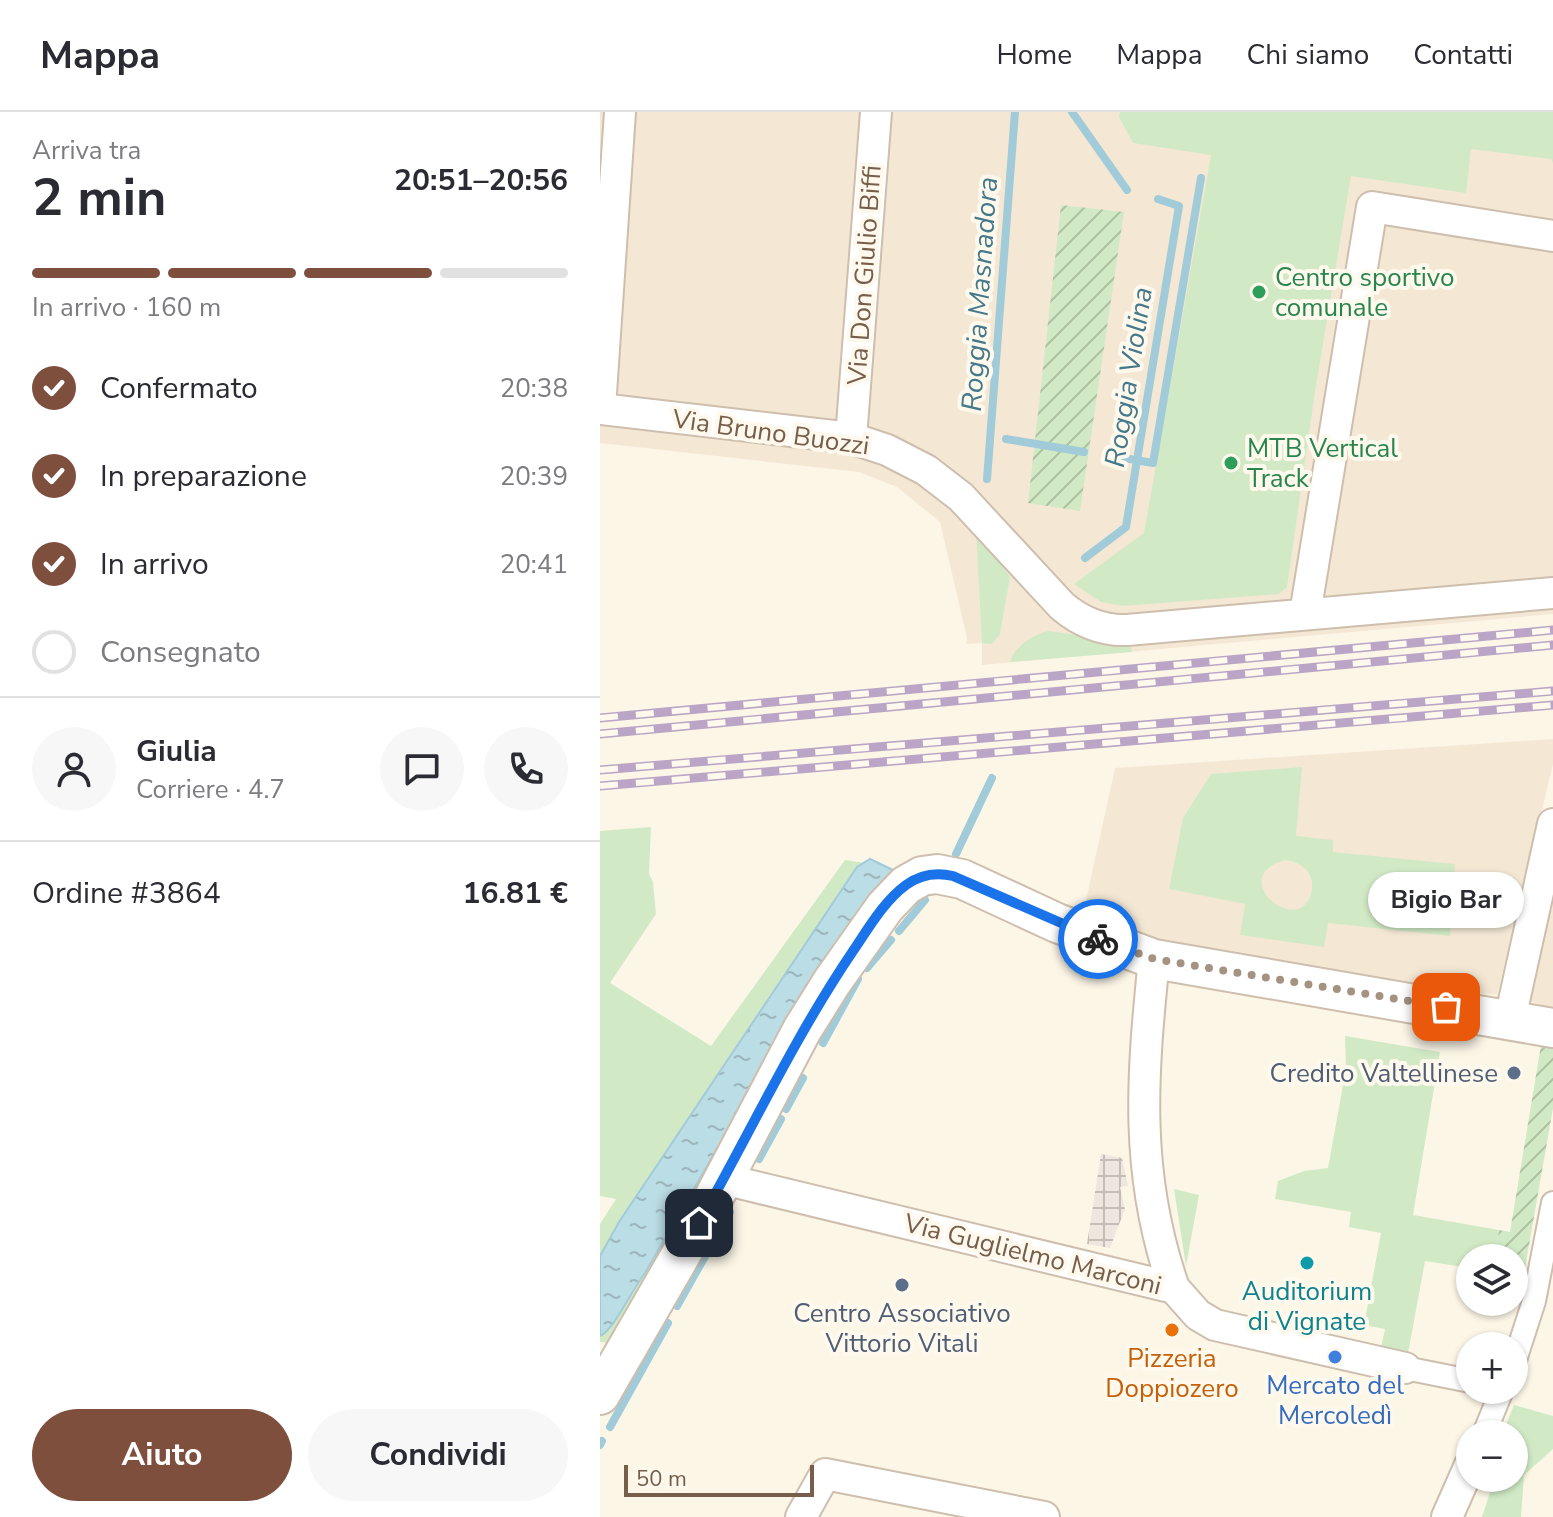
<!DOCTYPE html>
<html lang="it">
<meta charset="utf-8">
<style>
:root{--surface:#fff;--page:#f7f7f7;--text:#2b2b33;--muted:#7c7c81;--line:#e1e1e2;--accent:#7f4f3e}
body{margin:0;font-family:"Nunito Sans",sans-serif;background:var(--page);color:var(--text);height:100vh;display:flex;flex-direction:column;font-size:30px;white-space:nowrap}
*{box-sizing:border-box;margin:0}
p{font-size:26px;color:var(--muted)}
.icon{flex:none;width:44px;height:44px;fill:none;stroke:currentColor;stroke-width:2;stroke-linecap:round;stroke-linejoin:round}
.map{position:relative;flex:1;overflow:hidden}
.sheet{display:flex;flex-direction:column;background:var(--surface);width:600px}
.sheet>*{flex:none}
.fabs{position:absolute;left:856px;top:1132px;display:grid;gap:16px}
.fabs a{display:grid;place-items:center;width:72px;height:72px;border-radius:50%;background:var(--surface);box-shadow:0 2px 6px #0004;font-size:40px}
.scale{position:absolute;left:24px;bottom:20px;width:190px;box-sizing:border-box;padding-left:8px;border:4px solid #765e4b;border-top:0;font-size:22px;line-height:28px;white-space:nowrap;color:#765e4b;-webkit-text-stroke:6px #fff9ed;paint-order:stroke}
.pin{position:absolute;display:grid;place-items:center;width:68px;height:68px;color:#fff;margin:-34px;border-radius:16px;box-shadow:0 4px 12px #0006}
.courier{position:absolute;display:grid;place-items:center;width:80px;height:80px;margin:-40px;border:6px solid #1a73e8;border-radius:50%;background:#fff;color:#222;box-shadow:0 2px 10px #0007}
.bubble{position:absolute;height:56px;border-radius:28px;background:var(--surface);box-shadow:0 2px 6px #0004;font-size:26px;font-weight:700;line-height:56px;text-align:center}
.head em{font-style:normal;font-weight:700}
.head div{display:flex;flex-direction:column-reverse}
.head{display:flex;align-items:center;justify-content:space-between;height:136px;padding:0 32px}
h1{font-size:52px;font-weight:700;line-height:60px}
.bar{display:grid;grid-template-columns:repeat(4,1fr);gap:12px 8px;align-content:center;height:96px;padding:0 32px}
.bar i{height:10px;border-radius:6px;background:var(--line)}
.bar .on{background:var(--accent)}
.bar p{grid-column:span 4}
.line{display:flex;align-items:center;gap:20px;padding:0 32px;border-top:2px solid var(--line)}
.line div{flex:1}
.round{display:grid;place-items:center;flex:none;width:84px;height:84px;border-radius:42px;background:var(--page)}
ol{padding:0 32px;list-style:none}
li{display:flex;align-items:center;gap:24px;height:88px}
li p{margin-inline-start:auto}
li .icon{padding:8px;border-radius:50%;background:var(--accent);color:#fff;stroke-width:4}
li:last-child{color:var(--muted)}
li i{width:44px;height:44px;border:4px solid var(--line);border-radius:50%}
.button{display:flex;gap:16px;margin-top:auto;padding:16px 32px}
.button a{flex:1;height:92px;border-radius:48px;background:var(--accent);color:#fff;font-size:32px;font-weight:700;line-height:92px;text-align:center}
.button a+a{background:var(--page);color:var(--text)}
header{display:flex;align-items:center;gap:48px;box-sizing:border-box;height:112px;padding:0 40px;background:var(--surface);border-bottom:2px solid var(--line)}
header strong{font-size:38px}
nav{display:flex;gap:44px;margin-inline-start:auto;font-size:28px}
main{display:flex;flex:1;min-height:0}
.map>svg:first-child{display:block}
</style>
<header>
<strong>Mappa</strong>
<nav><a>Home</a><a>Mappa</a><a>Chi siamo</a><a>Contatti</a></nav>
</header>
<main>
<section class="sheet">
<div class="head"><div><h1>2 min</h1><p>Arriva tra</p></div><em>20:51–20:56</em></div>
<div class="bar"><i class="on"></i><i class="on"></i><i class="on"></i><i></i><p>In arrivo · 160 m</p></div>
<ol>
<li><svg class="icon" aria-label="check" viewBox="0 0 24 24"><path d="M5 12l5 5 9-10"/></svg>Confermato<p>20:38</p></li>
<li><svg class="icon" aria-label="check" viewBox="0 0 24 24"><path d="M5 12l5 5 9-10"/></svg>In preparazione<p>20:39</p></li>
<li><svg class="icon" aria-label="check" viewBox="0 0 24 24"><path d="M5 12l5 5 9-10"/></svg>In arrivo<p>20:41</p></li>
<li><i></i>Consegnato</li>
</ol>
<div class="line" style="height:144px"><a class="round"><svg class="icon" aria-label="person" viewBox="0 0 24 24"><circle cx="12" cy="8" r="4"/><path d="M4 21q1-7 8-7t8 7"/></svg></a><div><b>Giulia</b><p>Corriere · 4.7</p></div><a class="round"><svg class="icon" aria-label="chat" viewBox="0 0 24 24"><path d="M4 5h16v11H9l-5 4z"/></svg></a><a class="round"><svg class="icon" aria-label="phone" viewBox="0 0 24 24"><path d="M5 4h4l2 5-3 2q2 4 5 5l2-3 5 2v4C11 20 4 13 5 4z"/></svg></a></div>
<div class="line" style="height:104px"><div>Ordine #3864</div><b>16.81 €</b></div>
<div class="button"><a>Aiuto</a><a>Condividi</a></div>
</section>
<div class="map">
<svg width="953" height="1405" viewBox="0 0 953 1405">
<defs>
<pattern id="industrial-grid" width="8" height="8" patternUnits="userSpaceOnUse" patternTransform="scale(2)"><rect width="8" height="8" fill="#ede7e0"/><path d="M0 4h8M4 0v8" fill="none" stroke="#c5beb8"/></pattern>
<pattern id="garden-furrows" width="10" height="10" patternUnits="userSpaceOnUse" patternTransform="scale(2)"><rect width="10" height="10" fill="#d1eac5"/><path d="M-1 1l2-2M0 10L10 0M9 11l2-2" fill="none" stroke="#aec1a2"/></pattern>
<pattern id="water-ripples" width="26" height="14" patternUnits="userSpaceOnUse" patternTransform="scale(2)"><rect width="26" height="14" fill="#bbdde6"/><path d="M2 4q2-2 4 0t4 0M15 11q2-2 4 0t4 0" fill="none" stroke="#9db6bc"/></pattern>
</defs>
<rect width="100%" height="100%" fill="#fcf6e7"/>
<path fill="#f4e8d5" d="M0,0H953V502L382,553V531L366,532L367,526L340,410L297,375L259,360L0,331Z
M953,627V652L897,883L560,847L485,793L515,656Z
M953,778V897L925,887Z"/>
<path fill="url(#industrial-grid)" d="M501,1042L522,1046L528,1074L520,1075L525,1097L510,1136L487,1132Z"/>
<path fill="#d1eac5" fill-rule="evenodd" d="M520,0H953V51L951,47L871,37L866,81L751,64L715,280L687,475L679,482L523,494L501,490L474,472L544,421L611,43L533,31L519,5Z
M376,419L410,465L400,522L392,532L382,531Z
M448,519L530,530L532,540L410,550C415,534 432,523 448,519Z
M702,655L696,724L733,728V740L855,752L850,824L728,811L724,835L640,823L645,792L569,777L583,706L611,662ZM685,748C701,750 714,760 712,777C703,831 623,765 685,748Z
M51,715L49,762L53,770L56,802L10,871L111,934L245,748L272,752L294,761L18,1232L0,1230V1112L16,1087L0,1084V719Z
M745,924L840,940L813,1103L899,1118L894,1146H870V1156L825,1149L807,1247L780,1241L785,1217L764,1213L781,1121L749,1115L751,1100L675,1087L678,1069L704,1059L728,1056L746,957Z
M574,1077L599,1083L586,1154Z
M914,1293L953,1304V1337L924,1363L921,1405H882L890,1380L866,1374L870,1366H914V1322H902Z"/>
<path fill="url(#garden-furrows)" d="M461,93L524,100L480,399L428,391Z
M941,933L953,935V996L924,1162L914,1160V1146H894L899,1118L910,1120Z"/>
<path fill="url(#water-ripples)" stroke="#a1cbd8" stroke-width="2" d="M270,747L293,758L215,868L45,1161C33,1176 14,1218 0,1224V1144L19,1110L257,755Z"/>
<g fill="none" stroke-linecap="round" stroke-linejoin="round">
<path stroke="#a1cbd8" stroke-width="8" d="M472,0L527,78
M406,327L484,340
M518,345L553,351L601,66
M387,367L415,0
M485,446L526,415L579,94L558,87
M356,742L392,666
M299,819L325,788
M267,856L291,828
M223,931L258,867
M186,997L203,966
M159,1047L181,1007
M77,1194L130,1100
M10,1315L68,1211
M0,1333L2,1329"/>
<g stroke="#cebead" stroke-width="26">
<path id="pedestrian" d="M914,1251L934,1189L953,1091
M805,1256L870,1269
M884,1322L902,1278"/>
</g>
<g stroke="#cebead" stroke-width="34">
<path id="minor" d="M0,296L20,0
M0,297L251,326L287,338L326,358L361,385L462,494C481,510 502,519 527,518L953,481
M251,326L276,0
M705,502L772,95L953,124
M554,847C542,965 534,1061 574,1176
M910,907L953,712
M123,1067L574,1176L598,1203L615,1213L805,1256
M201,1405L225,1362L444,1405
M847,1405L870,1353"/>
</g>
<g stroke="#cebead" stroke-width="42">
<path id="tertiary" d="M0,1283L113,1087L202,918L232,870L285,795L306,773L322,764L337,762L362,767L457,811L554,847L953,916"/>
</g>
<use href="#pedestrian" stroke="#fff" stroke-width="22"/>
<use href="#minor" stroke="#fff" stroke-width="30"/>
<use href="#tertiary" stroke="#fff" stroke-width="38"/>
<g stroke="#baa5c7" stroke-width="9">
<path id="rail" d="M0,606L953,518
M0,622L953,533
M0,658L953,579
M0,674L953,593"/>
</g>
<use href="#rail" stroke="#fff9ed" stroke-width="6" stroke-dasharray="18" stroke-linecap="butt"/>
</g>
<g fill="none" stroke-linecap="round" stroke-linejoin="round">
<path stroke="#a59382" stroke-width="8" stroke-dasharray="0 14.4" d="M498,827L554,847L846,895"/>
<path stroke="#1a73e8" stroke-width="10" d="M99,1111C150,1021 194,926 253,839C268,817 284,789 306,773C321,762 336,760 353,764L498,827"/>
</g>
<g fill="#2e9e5b" stroke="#fff9ed" stroke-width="3">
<circle cx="659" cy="180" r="8"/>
<circle cx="631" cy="351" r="8"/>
</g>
<g fill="#5c6f8a" stroke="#fff9ed" stroke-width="3">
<circle cx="914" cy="961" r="8"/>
<circle cx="302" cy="1173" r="8"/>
</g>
<circle fill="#0f9aa8" stroke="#fff9ed" stroke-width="3" cx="707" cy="1151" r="8"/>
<circle fill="#e8710a" stroke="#fff9ed" stroke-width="3" cx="572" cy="1218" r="8"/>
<circle fill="#3f7fe0" stroke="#fff9ed" stroke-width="3" cx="735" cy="1245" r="8"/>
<g text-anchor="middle" stroke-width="8" stroke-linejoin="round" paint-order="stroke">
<g font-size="26" fill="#765e4b" stroke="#fff9ed">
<text transform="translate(264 163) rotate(-86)" y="9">Via Don Giulio Biffi</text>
<text transform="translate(171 320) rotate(8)" y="9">Via Bruno Buozzi</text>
<text transform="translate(433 1142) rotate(14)" y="9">Via Guglielmo Marconi</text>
</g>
<g font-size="26" fill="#27864d" stroke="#fff9ed" text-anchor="start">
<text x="675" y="174">Centro sportivo<tspan x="675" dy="30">comunale</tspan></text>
<text x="647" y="345">MTB Vertical<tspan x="647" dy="30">Track</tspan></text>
</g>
<g font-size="26" fill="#4e5e75" stroke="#fff9ed" text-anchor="end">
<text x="898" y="970">Credito Valtellinese</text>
<text x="302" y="1210" text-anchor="middle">Centro Associativo<tspan x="302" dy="30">Vittorio Vitali</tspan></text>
</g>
<g font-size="26" fill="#0d838f" stroke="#fff9ed">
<text x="707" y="1188">Auditorium<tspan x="707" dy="30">di Vignate</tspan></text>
</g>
<g font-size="26" fill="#c56008" stroke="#fff9ed">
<text x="572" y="1255">Pizzeria<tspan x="572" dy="30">Doppiozero</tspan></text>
</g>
<g font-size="26" fill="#366cbe" stroke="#fff9ed">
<text x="735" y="1282">Mercato del<tspan x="735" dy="30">Mercoledì</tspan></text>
</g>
<g font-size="28" font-style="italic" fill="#44798a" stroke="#fff9ed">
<text transform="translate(379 182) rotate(-86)" y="10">Roggia Masnadora</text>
<text transform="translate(528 265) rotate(-81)" y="10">Roggia Violina</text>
</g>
</g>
</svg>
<div class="fabs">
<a><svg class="icon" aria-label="layers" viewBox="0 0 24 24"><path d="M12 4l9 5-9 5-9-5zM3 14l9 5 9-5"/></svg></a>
<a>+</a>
<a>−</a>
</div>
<div class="scale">50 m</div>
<div class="pin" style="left:846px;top:895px;background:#ea580c"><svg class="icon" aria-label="bag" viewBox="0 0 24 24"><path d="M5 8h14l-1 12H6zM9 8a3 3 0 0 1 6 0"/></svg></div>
<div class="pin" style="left:99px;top:1111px;background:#1f2937"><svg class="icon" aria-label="home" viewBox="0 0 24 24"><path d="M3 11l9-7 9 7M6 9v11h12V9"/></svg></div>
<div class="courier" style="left:498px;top:827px"><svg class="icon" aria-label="bike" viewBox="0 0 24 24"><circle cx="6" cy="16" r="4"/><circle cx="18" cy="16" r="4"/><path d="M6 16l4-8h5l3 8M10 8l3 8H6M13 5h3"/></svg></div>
<div class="bubble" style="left:768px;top:760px;width:156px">Bigio Bar</div>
</div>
</main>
